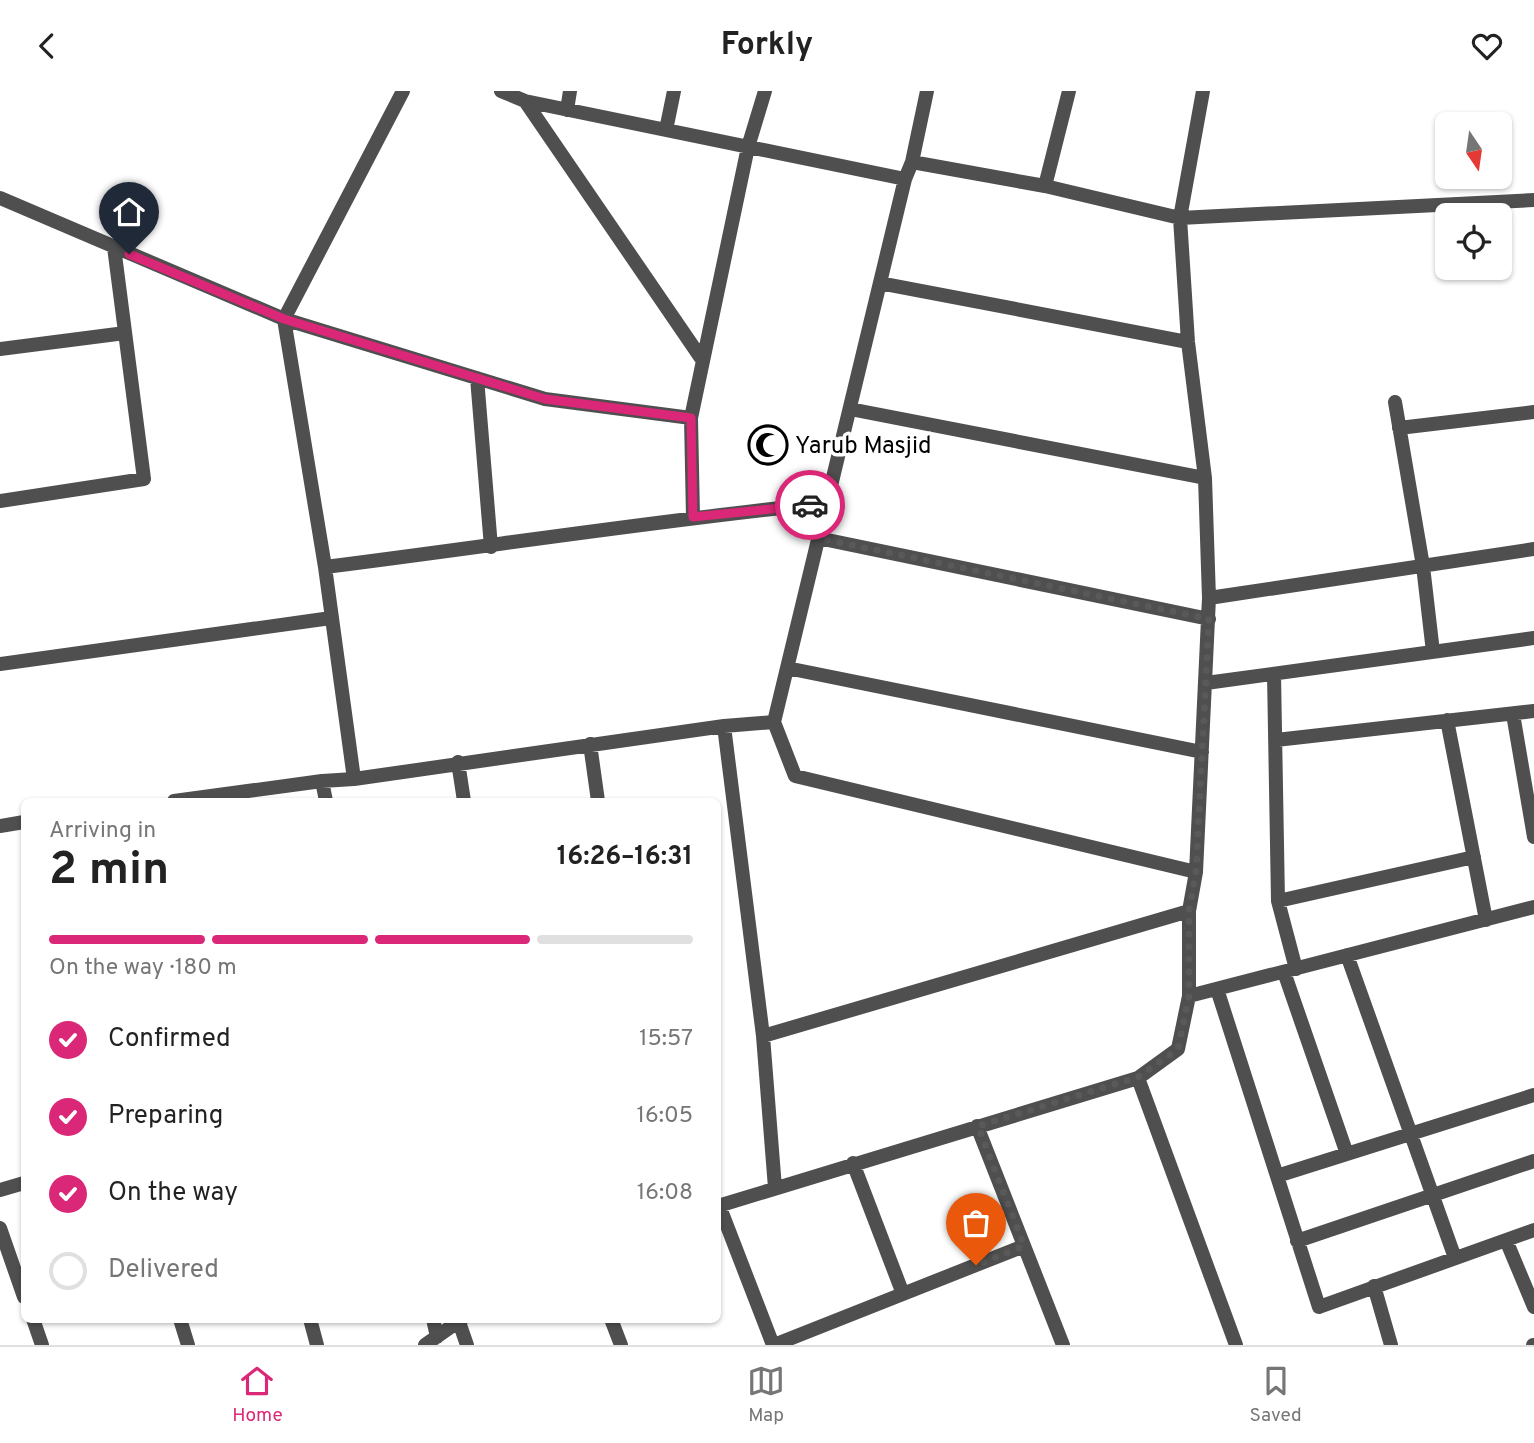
<!DOCTYPE html>
<meta charset="utf-8">
<style>
:root{--surface:#fff;--page:#f2f2f2;--text:#222;--muted:#767676;--line:#e0e0e0;--accent:#db2777}
body{margin:0;font-family:Overpass,sans-serif;background:var(--page);color:var(--text);height:100vh;display:flex;flex-direction:column;font-size:26px;white-space:nowrap}
*{box-sizing:border-box;margin:0}
p{font-size:23px;color:var(--muted)}
.icon{flex:none;width:38px;height:38px;fill:none;stroke:currentColor;stroke-width:2;stroke-linecap:round;stroke-linejoin:round}
.map{position:relative;flex:1;overflow:hidden}
.sheet{position:absolute;left:21px;top:707px;width:700px;height:525px;display:flex;flex-direction:column;background:var(--surface);border-radius:10px;box-shadow:0 2px 5px #0004}
.sheet>*{flex:none}
.needle{width:46px;rotate:167deg}
.buttons{position:absolute;left:1435px;top:21px;display:grid;gap:14px}
.buttons a{display:grid;place-items:center;width:77px;height:77px;border-radius:10px;background:var(--surface);box-shadow:0 2px 5px #0004;font-size:35px}
.pin{position:absolute;display:grid;place-items:center;width:60px;height:60px;color:#fff;margin:-72px -30px;border-radius:50% 50% 50% 0;rotate:-45deg;box-shadow:0 0 7px #0007}
.pin .icon{rotate:45deg}
.courier{position:absolute;display:grid;place-items:center;width:70px;height:70px;margin:-35px;border:5px solid #db2777;border-radius:50%;background:#fff;color:#222;box-shadow:0 2px 9px #0007}
.overview em{font-style:normal;font-weight:700}
.overview div{display:flex;flex-direction:column-reverse}
.overview{display:flex;align-items:center;justify-content:space-between;height:119px;padding:0 28px}
h1{font-size:46px;font-weight:700;line-height:52px}
.bar{display:grid;grid-template-columns:repeat(4,1fr);gap:10px 7px;align-content:center;height:84px;padding:0 28px}
.bar i{height:9px;border-radius:5px;background:var(--line)}
.bar .current{background:var(--accent)}
.bar p{grid-column:span 4}
ol{padding:0 28px;list-style:none}
li{display:flex;align-items:center;gap:21px;height:77px}
li p{margin-inline-start:auto}
li .icon{padding:7px;border-radius:50%;background:var(--accent);color:#fff;stroke-width:4}
li:last-child{color:var(--muted)}
li i{width:38px;height:38px;border:4px solid var(--line);border-radius:50%}
header{display:flex;justify-content:space-between;align-items:center;height:91px;padding:0 28px;background:var(--surface);font-size:32px;font-weight:700}
.dock{display:flex;justify-content:space-around;align-items:center;height:98px;border-top:2px solid var(--line);background:var(--surface);font-size:19px;color:var(--muted)}
.dock a{display:grid;justify-items:center;gap:4px}
.dock .current{color:var(--accent)}
.map>svg:first-child{display:block}
</style>
<header><svg class="icon" aria-label="back" viewBox="0 0 24 24"><path d="M15 5l-7 7 7 7"/></svg>Forkly<svg class="icon" aria-label="heart" viewBox="0 0 24 24"><path d="M12 20l-8-8c-3-5 5-10 8-4 3-6 11-1 8 4z"/></svg></header>
<div class="map">
<svg width="1534" height="1254" viewBox="0 0 1534 1254">
<rect width="100%" height="100%" fill="#fff"/>
<g fill="none" stroke-linecap="round" stroke-linejoin="round">
<path stroke="#4f4f4f" stroke-width="14" d="M501,0L525,10L905,88
M525,10L703,270
M567,19L570,0
M666,39L674,0
M912,71L1045,95L1180,127L1534,109
M1045,95L1069,0
M0,107L284,228L545,308L691,327
M880,192L1188,251
M0,258L125,242
M477,287L491,456
M1395,311L1423,475L1433,561
M850,318L1205,387
M1399,337L1534,321
M0,410L144,388L114,156
M693,426L691,327L748,56L765,0
M818,447L1209,528
M325,476C492,455 659,429 827,412
M1209,507L1534,458
M0,573L331,527
M787,577L1202,661
M1274,583L1278,810L1296,878
M1206,592L1534,547
M1513,623L1534,746
M1447,629L1486,829
M774,631L795,685L1196,781L1189,820V905L1178,958L1138,987L1236,1254
M724,635L763,945L775,1097
M1276,649L1534,620
M590,653L598,710
M458,671L464,710
M354,688L325,476L284,228L403,0
M322,690L326,710
M174,710L322,690L354,688L724,635L774,631L905,88L912,71L927,0
M0,735L24,731
M1196,781L1209,507L1205,387L1188,251L1180,127L1203,0
M1278,810L1474,766
M1347,864L1455,1167
M1284,881L1347,1063
M1217,898L1319,1216L1534,1139
M1189,905L1534,816
M763,945L1189,820
M977,1035L1063,1254
M853,1072L903,1203
M1277,1085L1534,1004
M0,1099L24,1092
M719,1114L773,1254
M718,1115L1138,987
M0,1137L24,1206
M1506,1149L1534,1216
M1297,1150L1534,1070
M1374,1195L1391,1254
M33,1228L42,1254
M180,1228L188,1254
M310,1228L317,1254
M433,1228L437,1246
M611,1228L621,1254
M459,1231L467,1254
M425,1254L462,1228
M774,1254L1024,1155
M1533,1254H1534"/>
</g>
<g fill="none" stroke-linecap="round" stroke-linejoin="round">
<path stroke="#595959" stroke-width="7" stroke-dasharray="0 12.6" d="M810,414L827,412L818,447L1209,528L1196,781L1189,820V905L1178,958L1138,986L978,1035L1024,1155L976,1174"/>
<path stroke="#db2777" stroke-width="9" d="M129,163L284,228L545,308L691,327L693,426L810,414"/>
</g>
<defs>
<g id="mosque-ring" transform="scale(2.0125)"><circle r="9.5" fill="#fff" stroke="#000" stroke-width="1.5"/><path d="M3.5-4.9A6 6 0 1 0 3.5 4.9A5 5 0 1 1 3.5-4.9Z" fill="#000"/></g>
</defs>
<g fill-rule="evenodd">
<use href="#mosque-ring" x="768" y="354"/>
</g>
<g text-anchor="middle" stroke-width="7" stroke-linejoin="round" paint-order="stroke">
<g font-size="24" fill="#000" stroke="#fff" text-anchor="start">
<text x="795" y="362">Yarub Masjid</text>
</g>
</g>
</svg>
<div class="buttons">
<a><svg class="needle" viewBox="-14 -14 28 28"><path d="M0-13l5 13h-10z" fill="#e53935"/><path d="M0 13l5-13h-10z" fill="#767676"/></svg></a>
<a><svg class="icon" aria-label="locate" viewBox="0 0 24 24"><circle cx="12" cy="12" r="6"/><path d="M12 2v4M12 18v4M2 12h4M18 12h4"/></svg></a>
</div>
<div class="pin" style="left:976px;top:1174px;background:#ea580c"><svg class="icon" aria-label="bag" viewBox="0 0 24 24"><path d="M5 8h14l-1 12H6zM9 8a3 3 0 0 1 6 0"/></svg></div>
<div class="pin" style="left:129px;top:163px;background:#1f2937"><svg class="icon" aria-label="home" viewBox="0 0 24 24"><path d="M3 11l9-7 9 7M6 9v11h12V9"/></svg></div>
<div class="courier" style="left:810px;top:414px"><svg class="icon" aria-label="car" viewBox="0 0 24 24"><path d="M5 17H2v-5l4-1 3-4h7l3 4 3 1v5h-3M9 17h6M6 11h13"/><circle cx="7" cy="17" r="2"/><circle cx="17" cy="17" r="2"/></svg></div>
<section class="sheet">
<div class="overview"><div><h1>2 min</h1><p>Arriving in</p></div><em>16:26–16:31</em></div>
<div class="bar"><i class="current"></i><i class="current"></i><i class="current"></i><i></i><p>On the way · 180 m</p></div>
<ol>
<li><svg class="icon" aria-label="check" viewBox="0 0 24 24"><path d="M5 12l5 5 9-10"/></svg>Confirmed<p>15:57</p></li>
<li><svg class="icon" aria-label="check" viewBox="0 0 24 24"><path d="M5 12l5 5 9-10"/></svg>Preparing<p>16:05</p></li>
<li><svg class="icon" aria-label="check" viewBox="0 0 24 24"><path d="M5 12l5 5 9-10"/></svg>On the way<p>16:08</p></li>
<li><i></i>Delivered</li>
</ol>
</section>
</div>
<nav class="dock">
<a class="current"><svg class="icon" aria-label="home" viewBox="0 0 24 24"><path d="M3 11l9-7 9 7M6 9v11h12V9"/></svg>Home</a>
<a><svg class="icon" aria-label="map" viewBox="0 0 24 24"><path d="M3 6l6-2 6 2 6-2v14l-6 2-6-2-6 2zM9 4v14M15 6v14"/></svg>Map</a>
<a><svg class="icon" aria-label="saved" viewBox="0 0 24 24"><path d="M7 4h10v16l-5-4-5 4z"/></svg>Saved</a>
</nav>
